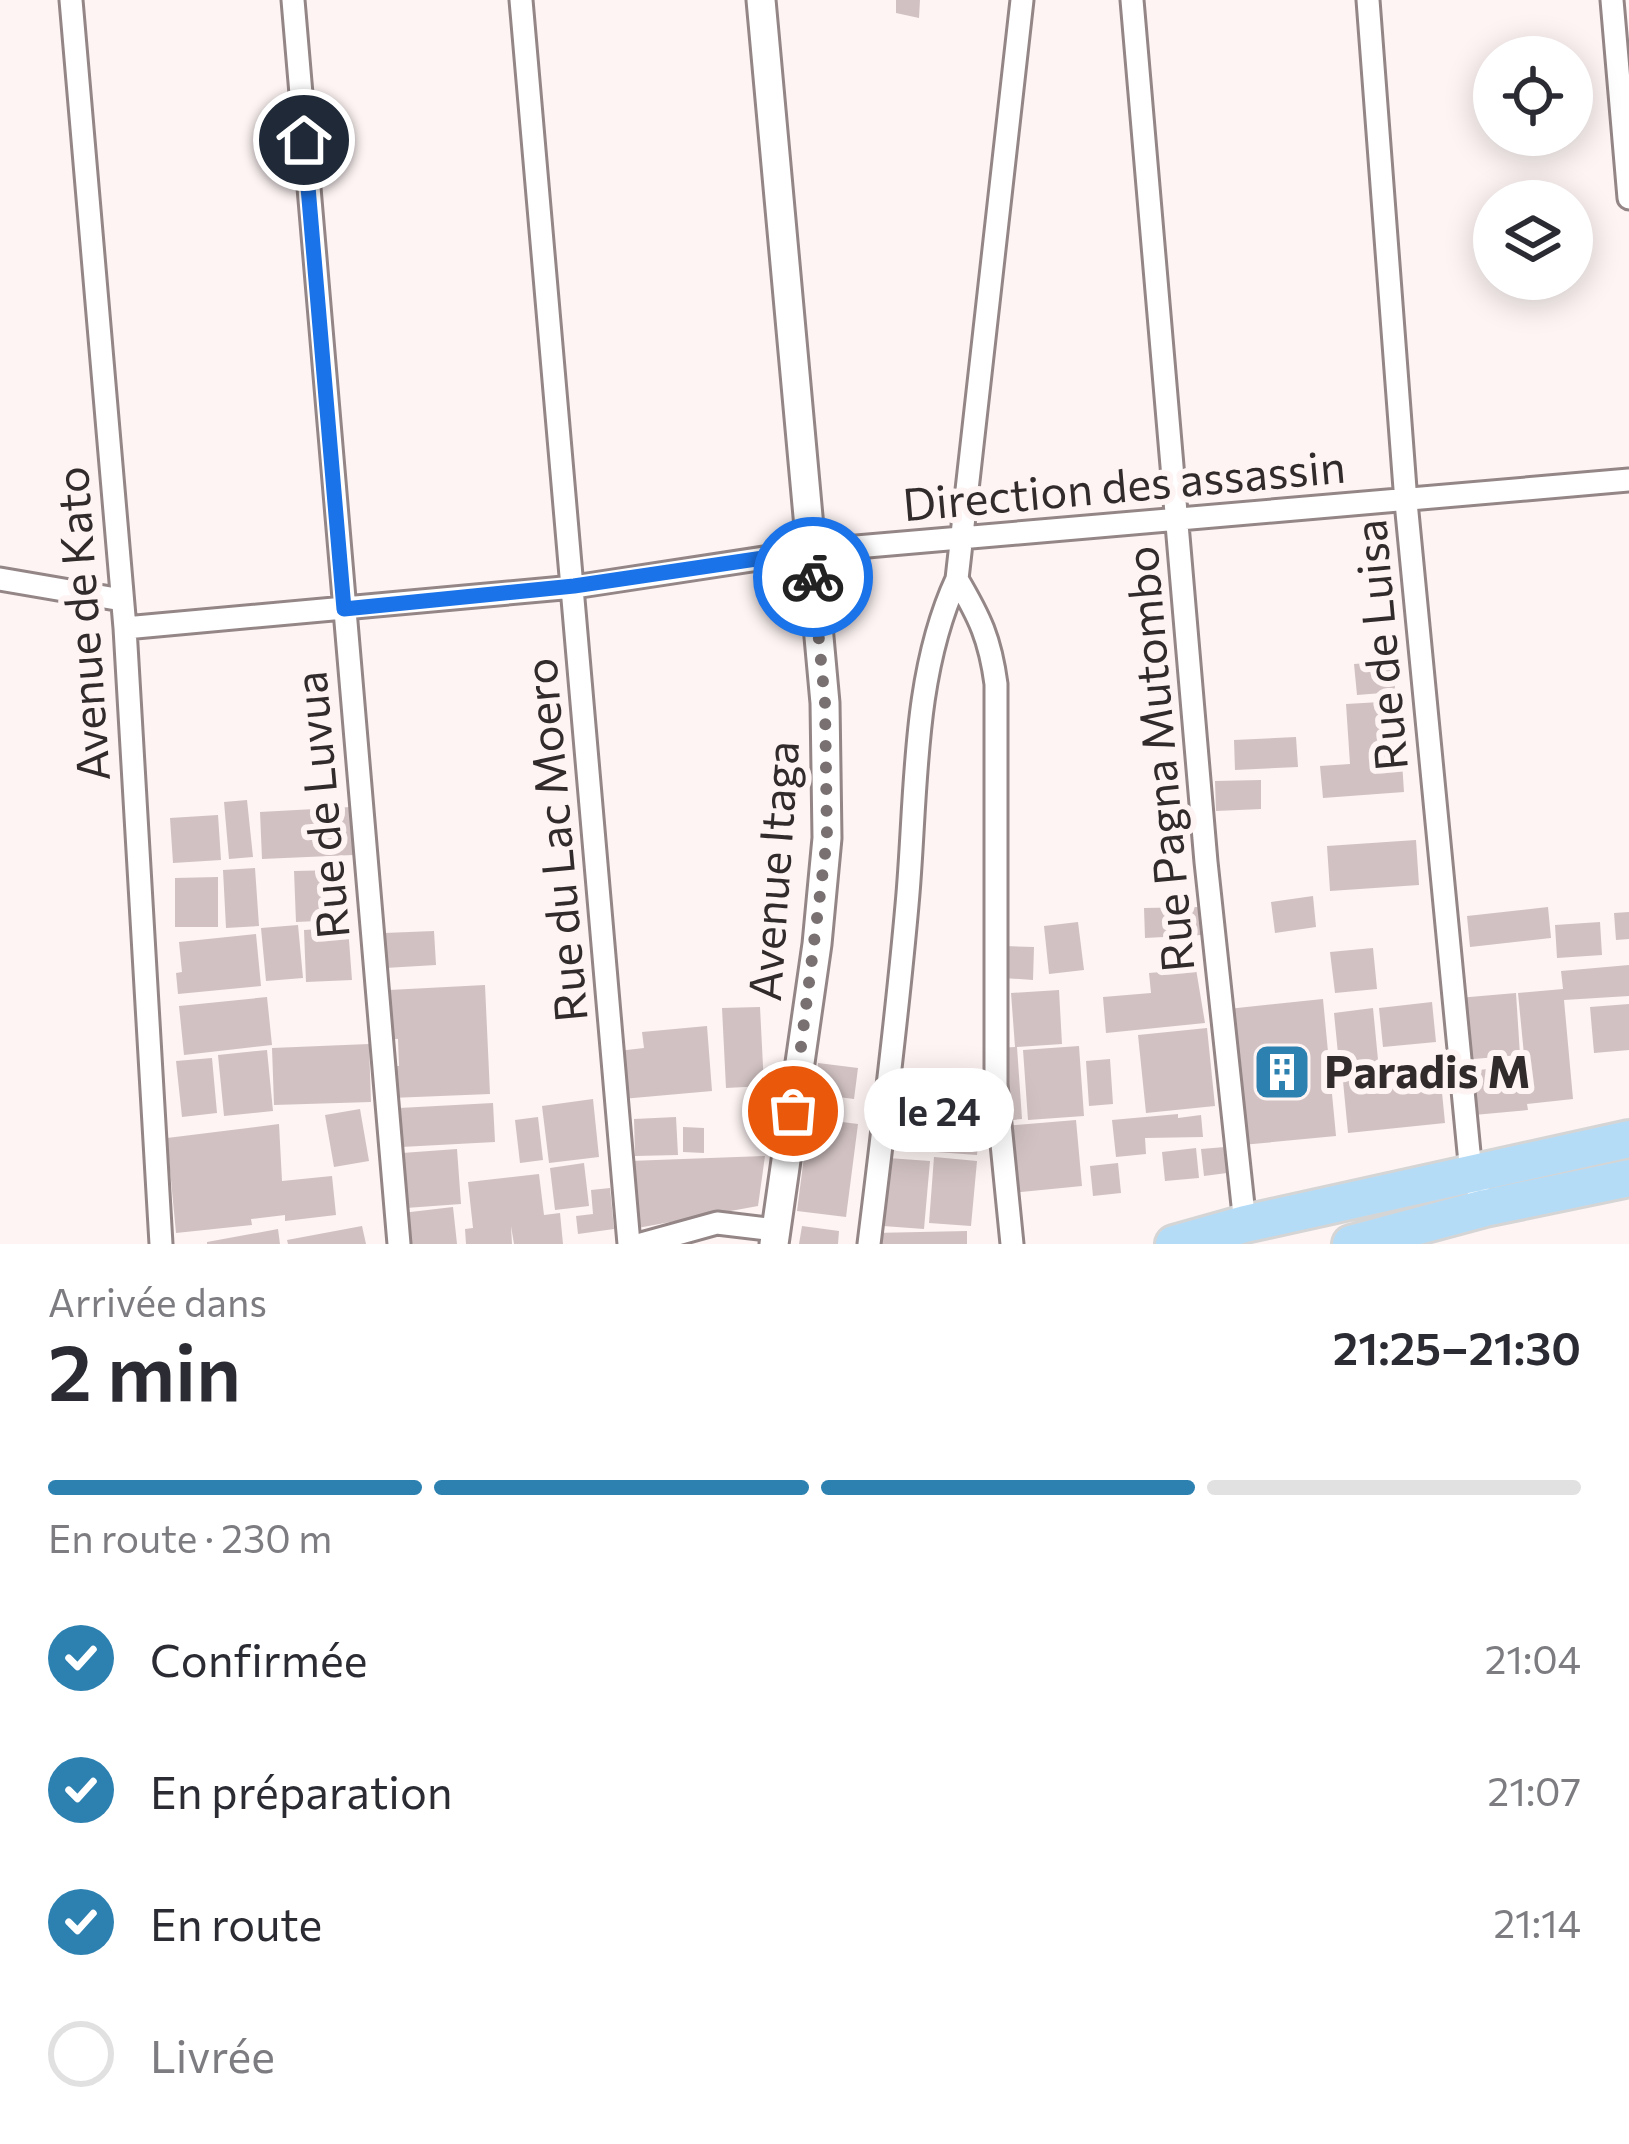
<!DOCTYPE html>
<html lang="fr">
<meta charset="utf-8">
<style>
:root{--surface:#fff;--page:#f2f2f3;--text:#2b2b33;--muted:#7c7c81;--line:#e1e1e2;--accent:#2d81b1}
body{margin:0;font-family:Commissioner,sans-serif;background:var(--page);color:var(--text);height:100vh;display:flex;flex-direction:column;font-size:45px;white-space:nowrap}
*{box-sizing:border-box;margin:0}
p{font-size:39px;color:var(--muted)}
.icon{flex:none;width:66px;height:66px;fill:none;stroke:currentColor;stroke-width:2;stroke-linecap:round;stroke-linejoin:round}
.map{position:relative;height:1244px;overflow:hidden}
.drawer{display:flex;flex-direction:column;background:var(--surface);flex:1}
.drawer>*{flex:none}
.tools{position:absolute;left:1473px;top:36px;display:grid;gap:24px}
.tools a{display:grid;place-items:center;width:120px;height:120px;border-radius:50%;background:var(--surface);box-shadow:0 6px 30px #0003;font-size:60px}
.pin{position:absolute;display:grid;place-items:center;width:102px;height:102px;color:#fff;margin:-51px;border:6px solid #fff;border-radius:50%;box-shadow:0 3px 12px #0007}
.courier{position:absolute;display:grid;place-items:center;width:120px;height:120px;margin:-60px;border:9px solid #1a73e8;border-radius:50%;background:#fff;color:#222;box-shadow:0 3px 15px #0007}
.bubble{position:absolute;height:84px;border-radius:42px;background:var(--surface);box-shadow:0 6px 30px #0003;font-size:39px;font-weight:600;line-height:84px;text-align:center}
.summary em{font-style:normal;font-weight:600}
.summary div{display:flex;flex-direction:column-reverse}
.summary{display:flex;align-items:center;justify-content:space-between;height:204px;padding:0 48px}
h1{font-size:78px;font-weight:600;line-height:90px}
.bar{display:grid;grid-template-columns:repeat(4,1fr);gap:18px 12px;align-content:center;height:144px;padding:0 48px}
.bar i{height:15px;border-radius:9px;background:var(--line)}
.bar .active{background:var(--accent)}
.bar p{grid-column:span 4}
ol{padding:0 48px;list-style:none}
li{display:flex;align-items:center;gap:36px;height:132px}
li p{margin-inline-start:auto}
li .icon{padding:12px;border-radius:50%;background:var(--accent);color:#fff;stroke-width:4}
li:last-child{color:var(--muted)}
li i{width:66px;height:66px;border:6px solid var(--line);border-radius:50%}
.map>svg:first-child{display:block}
</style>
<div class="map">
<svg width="1629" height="1244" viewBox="0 0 1629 1244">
<rect width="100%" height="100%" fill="#fef4f4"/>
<path fill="#d1c1c2" d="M896,0H920L919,18L896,13Z
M1394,661L1395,692L1357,695L1354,664Z
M1398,701L1404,792L1323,798L1320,766L1350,764L1346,704Z
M1296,737L1298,767L1235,770L1234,740Z
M1261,780V809L1216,811L1215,781Z
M247,800L253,857L229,859L224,802Z
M351,807L353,855L262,859L260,812Z
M218,815L221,860L173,863L170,818Z
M1416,840L1419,885L1330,891L1327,846Z
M255,868L259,926L226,928L223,870Z
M338,870L339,920L296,922L294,871Z
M218,877V927H175V878Z
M1313,896L1316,927L1275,933L1271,902Z
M1200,907L1201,935L1145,938L1144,908Z
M1548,907L1551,938L1470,947L1467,916Z
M1629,912V939L1616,940L1614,913Z
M1078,922L1084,970L1049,974L1044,926Z
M1600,922L1602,955L1557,958L1555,925Z
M298,925L303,978L266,981L261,928Z
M348,927L352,980L306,982L304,930Z
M434,931L436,965L385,968L384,933Z
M256,934L261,986L178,994L176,973L182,972L179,942Z
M1005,946L1034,947L1033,980L1003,978Z
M1373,948L1377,989L1335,993L1330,952Z
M1629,965V996L1564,1000L1573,1099L1527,1104L1528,1110L1474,1115L1469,1071L1525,1065L1518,993L1563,989L1561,971Z
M1196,969L1205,1023L1106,1033L1103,997L1151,993L1149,973Z
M485,985L490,1094L391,1098L390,1066H399L398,1039H391L389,990Z
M1059,990L1062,1044L1017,1047L1022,1119L1002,1121L997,1048L1015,1047L1011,993Z
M1516,993L1520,1055L1462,1060L1458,998Z
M267,997L272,1045L184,1055L179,1006Z
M1323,999L1336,1136L1242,1145L1228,1009Z
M1432,1002L1436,1042L1383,1047L1379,1008Z
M1629,1004V1050L1594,1053L1590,1007Z
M760,1007L764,1086L726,1088L722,1008Z
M1373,1008L1379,1070L1340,1074L1334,1013Z
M707,1026L712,1091L622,1099L618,1051L644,1048L642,1032Z
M1207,1028L1215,1106L1146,1113L1138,1035Z
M369,1044L371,1102L274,1105L272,1048Z
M1079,1046L1084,1116L1028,1120L1023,1050Z
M267,1050L273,1111L224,1116L218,1055Z
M212,1058L217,1113L182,1117L176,1061Z
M1110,1059L1113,1104L1089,1106L1086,1061Z
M818,1063L858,1068L854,1099L815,1094Z
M1440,1072L1445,1123L1348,1133L1343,1081Z
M957,1077L980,1079L978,1104L955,1102Z
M593,1099L599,1157L549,1163L542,1106Z
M493,1103L495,1142L401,1147L399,1108Z
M360,1109L369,1161L334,1167L325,1115Z
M1178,1114V1118L1201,1115L1203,1137L1145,1138L1146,1154L1116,1157L1112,1120Z
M538,1117L543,1160L520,1163L515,1120Z
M676,1117L678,1155L635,1156L634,1119Z
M809,1118L858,1124L846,1217L797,1211Z
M1076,1120L1082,1186L1010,1193L1004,1126Z
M279,1124L282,1181L332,1176L336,1215L285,1221V1215L251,1219L252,1225L176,1233L167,1138Z
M897,1125L979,1132L977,1155L895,1149Z
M683,1127L704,1128V1153L683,1152Z
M1225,1147L1227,1173L1204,1176L1201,1149Z
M1196,1148L1199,1178L1165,1181L1162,1152Z
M457,1149L461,1204L406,1208L402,1153Z
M765,1156L758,1206L632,1229L629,1161Z
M934,1157L977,1161L971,1226L929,1223Z
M888,1158L930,1161L924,1229L883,1226Z
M584,1163L589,1206L555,1210L550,1168Z
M1118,1163L1121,1193L1093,1196L1090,1166Z
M539,1174L544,1215L560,1213L563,1244H514L511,1226L512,1244H466L465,1229L473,1228L468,1182Z
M610,1188L614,1229L578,1234L576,1216L593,1214L591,1190Z
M453,1207L457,1244H406L402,1213Z
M362,1226L366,1244H288L287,1240Z
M802,1226L839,1231L838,1244H799Z
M278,1229L280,1244H207V1242Z
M967,1231V1244H872L873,1233Z"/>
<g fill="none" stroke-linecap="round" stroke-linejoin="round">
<g stroke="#948686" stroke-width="27">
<path id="minor" d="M71,0L125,628L161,1244
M293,0L399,1244
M521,0L629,1244
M1132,0L1206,862L1245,1224
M1368,0L1406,502L1471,1173L1485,1208
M1612,0L1629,198
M0,579L122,600
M957,579C980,618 990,639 996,684V1084L1012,1244
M125,628L574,587L810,551L1629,480
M641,1244L717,1223L775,1230
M869,1244C883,1131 897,1018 907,905C917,798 911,678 957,579L1022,0"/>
</g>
<g stroke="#948686" stroke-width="33">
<path id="tertiary" d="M761,0L825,703L827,838L817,944L774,1244"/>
</g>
<g stroke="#d6d5d5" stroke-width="42">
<path id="primary" d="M1174,1244L1245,1224L1629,1139
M1351,1244L1485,1208L1629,1178"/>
</g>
<use href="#minor" stroke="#fff" stroke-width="21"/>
<use href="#tertiary" stroke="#fff" stroke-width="27"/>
<use href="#primary" stroke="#b5dcf7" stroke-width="36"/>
</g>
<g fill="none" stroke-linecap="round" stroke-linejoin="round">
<path stroke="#797171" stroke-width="12" stroke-dasharray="0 21.6" d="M793,1111L827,838L825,703L813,577"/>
<path stroke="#1a73e8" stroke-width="15" d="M304,140L344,609L574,586L810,551L813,577"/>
</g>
<defs>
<g id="building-square" transform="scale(3)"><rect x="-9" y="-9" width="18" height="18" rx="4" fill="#2d81b1" stroke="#fef4f4"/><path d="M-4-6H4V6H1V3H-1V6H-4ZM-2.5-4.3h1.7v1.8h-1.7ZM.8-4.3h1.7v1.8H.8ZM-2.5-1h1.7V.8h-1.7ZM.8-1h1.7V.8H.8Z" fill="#fff"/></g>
</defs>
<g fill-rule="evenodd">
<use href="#building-square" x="1282" y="1072"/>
</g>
<g text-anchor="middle" stroke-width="12" stroke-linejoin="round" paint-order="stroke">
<g font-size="45" fill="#312b2b" stroke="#fef4f4">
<text transform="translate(1124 486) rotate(-5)" y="16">Direction des assassin</text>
<text transform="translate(83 624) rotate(-94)" y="16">Avenue de Kato</text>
<text transform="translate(1381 645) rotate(-95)" y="16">Rue de Luisa</text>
<text transform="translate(1160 759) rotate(-95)" y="16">Rue Pagna Mutombo</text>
<text transform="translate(322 805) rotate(-95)" y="16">Rue de Luvua</text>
<text transform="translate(556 840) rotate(-95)" y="16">Rue du Lac Moero</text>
<text transform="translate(774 871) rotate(-86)" y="16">Avenue Itaga</text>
</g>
<g font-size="45" font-weight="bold" fill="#312b2b" stroke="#fef4f4" text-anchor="start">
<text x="1324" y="1088">Paradis M</text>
</g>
</g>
</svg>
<div class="tools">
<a><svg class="icon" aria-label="locate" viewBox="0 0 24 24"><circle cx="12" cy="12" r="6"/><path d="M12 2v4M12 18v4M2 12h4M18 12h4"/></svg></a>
<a><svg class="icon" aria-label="layers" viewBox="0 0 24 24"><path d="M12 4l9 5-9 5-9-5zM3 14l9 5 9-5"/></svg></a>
</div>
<div class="pin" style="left:793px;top:1111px;background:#ea580c"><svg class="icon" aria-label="bag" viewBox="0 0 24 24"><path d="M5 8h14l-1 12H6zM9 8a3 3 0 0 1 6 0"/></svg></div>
<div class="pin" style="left:304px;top:140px;background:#1f2937"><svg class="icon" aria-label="home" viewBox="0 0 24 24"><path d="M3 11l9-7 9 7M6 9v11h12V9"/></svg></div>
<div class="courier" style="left:813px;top:577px"><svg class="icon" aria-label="bike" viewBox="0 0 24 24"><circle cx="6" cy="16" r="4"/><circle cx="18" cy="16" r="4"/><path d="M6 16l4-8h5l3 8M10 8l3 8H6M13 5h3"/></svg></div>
<div class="bubble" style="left:864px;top:1068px;width:150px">le 24</div>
</div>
<section class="drawer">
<div class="summary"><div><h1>2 min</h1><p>Arrivée dans</p></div><em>21:25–21:30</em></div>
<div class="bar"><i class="active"></i><i class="active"></i><i class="active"></i><i></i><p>En route · 230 m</p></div>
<ol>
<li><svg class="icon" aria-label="check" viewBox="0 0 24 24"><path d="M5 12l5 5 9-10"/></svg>Confirmée<p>21:04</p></li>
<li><svg class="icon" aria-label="check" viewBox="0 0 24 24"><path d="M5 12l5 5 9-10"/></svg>En préparation<p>21:07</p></li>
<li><svg class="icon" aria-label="check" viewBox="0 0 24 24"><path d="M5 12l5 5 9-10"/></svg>En route<p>21:14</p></li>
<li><i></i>Livrée</li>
</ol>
</section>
